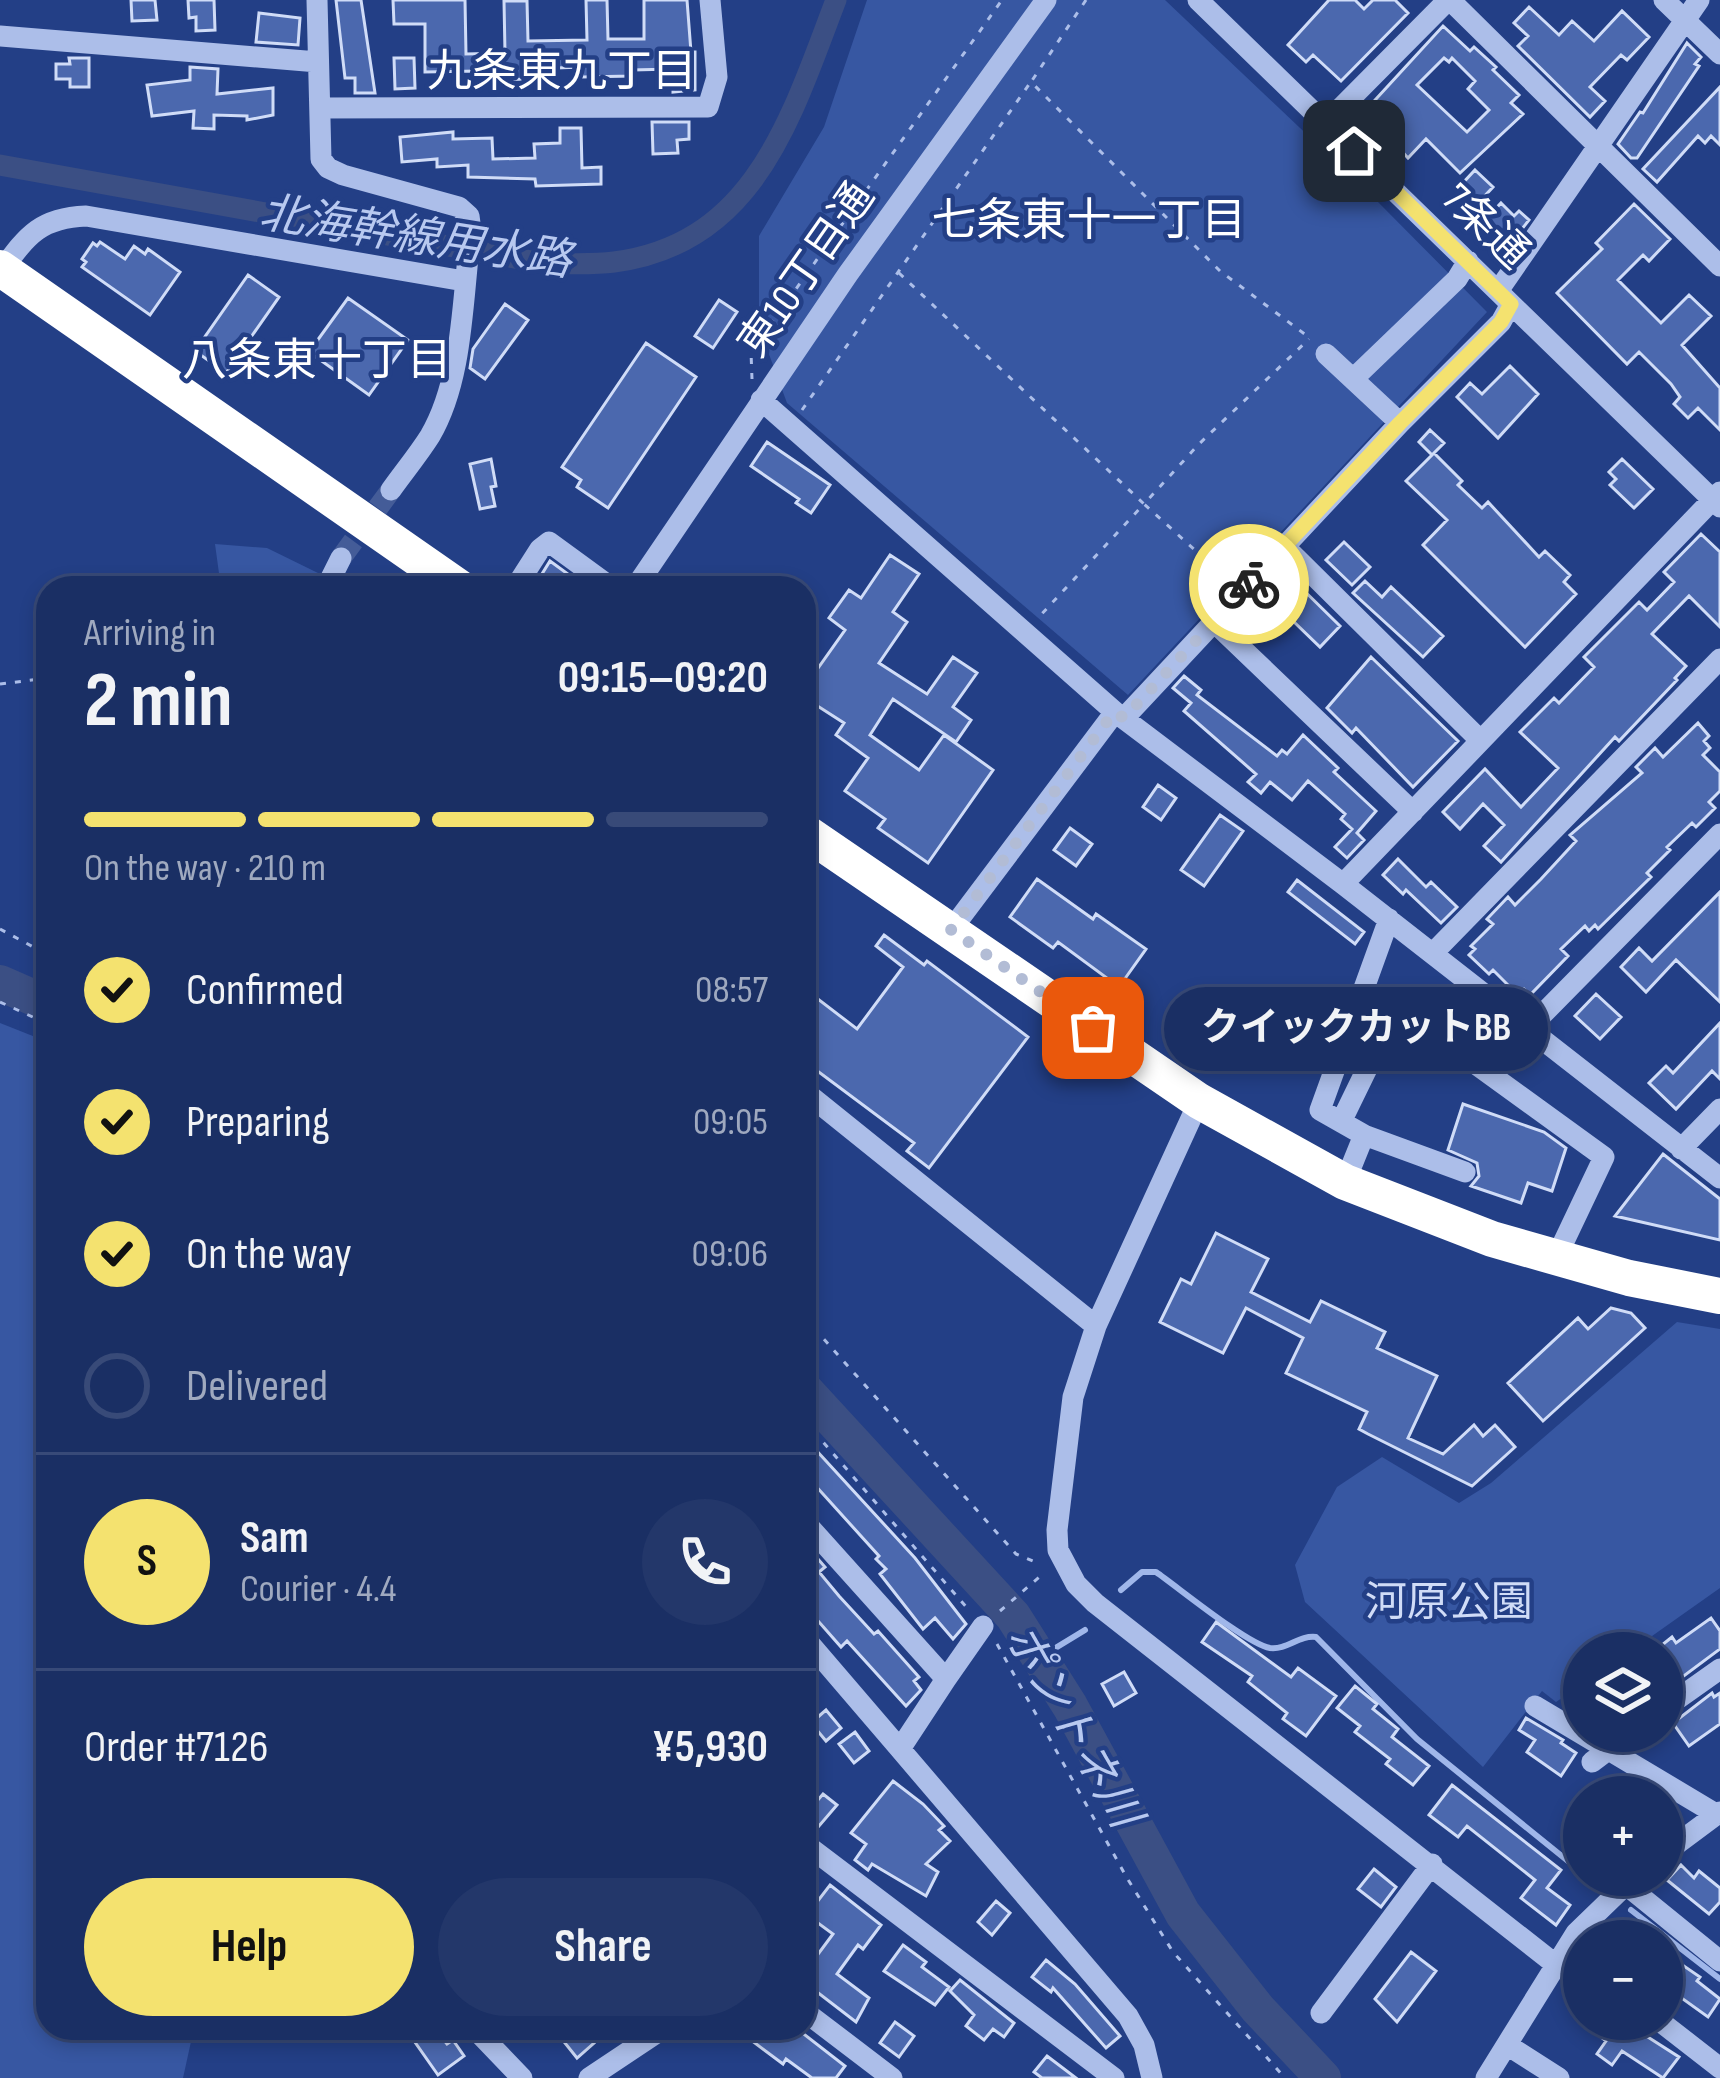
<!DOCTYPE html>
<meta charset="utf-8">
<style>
:root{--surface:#1a2f64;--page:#23376a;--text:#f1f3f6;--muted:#9fa9bf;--line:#384a78;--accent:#f4e26f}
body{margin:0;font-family:"Sofia Sans Condensed","Noto Sans JP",sans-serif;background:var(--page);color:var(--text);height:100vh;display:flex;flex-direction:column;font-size:45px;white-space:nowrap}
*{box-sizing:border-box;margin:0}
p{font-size:39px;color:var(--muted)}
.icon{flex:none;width:66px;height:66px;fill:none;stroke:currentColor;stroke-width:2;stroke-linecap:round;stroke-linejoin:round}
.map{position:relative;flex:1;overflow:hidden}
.details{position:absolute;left:36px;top:576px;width:780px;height:1464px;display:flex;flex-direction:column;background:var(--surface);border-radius:36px;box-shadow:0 6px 18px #0003,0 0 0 3px var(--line)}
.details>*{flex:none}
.fabs{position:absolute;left:1563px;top:1632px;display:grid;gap:24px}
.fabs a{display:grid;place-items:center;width:120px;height:120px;border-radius:50%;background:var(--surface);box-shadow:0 6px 18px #0003,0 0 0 3px var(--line);font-size:60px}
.pin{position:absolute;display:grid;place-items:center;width:102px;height:102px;color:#fff;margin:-51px;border-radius:24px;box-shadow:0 6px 18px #0006}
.courier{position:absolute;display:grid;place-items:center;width:120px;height:120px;margin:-60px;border:9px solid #f4e26f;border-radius:50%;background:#fff;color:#222;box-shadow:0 3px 15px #0007}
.bubble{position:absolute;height:84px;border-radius:42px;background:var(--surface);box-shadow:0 6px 18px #0003,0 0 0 3px var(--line);font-size:39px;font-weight:700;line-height:84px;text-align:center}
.headline em{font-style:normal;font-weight:700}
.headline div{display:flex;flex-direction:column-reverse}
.headline{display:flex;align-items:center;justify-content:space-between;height:204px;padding:0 48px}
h1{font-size:78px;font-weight:700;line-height:90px}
.bar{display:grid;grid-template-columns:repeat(4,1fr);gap:18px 12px;align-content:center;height:144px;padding:0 48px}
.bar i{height:15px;border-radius:9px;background:var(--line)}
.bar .active{background:var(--accent)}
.bar p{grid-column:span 4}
.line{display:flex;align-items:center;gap:30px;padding:0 48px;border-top:3px solid var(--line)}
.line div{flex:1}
.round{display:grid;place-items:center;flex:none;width:126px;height:126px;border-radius:63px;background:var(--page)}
ol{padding:0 48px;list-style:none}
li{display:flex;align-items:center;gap:36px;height:132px}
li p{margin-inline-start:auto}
li .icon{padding:12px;border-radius:50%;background:var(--accent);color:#111;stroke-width:4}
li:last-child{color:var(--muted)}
li i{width:66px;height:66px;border:6px solid var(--line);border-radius:50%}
.action{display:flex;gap:24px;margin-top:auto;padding:24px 48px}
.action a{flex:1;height:138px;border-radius:72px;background:var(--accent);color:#111;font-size:48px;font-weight:700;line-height:138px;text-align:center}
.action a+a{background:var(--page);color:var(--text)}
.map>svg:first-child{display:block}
</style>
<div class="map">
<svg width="1720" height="2078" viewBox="0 0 1720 2078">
<rect width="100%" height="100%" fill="#233f86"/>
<path fill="#3757a2" d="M867,0H1165L1377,201L1487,312L1128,695L787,403L759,327V236L824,127Z
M215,544L267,548L318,573L315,588H221Z
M0,1023L48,1042V2028H194L183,2078H0Z
M1677,1322L1720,1329V1588L1628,1653H1584V1683L1556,1702L1542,1691L1483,1767L1305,1602L1295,1565L1337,1487L1382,1457L1459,1503L1491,1483Z"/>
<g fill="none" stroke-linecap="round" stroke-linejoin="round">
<path stroke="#a0b7ea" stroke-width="6" d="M1121,1590L1142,1572H1156C1179,1588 1247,1644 1270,1648C1287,1650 1299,1635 1316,1637L1417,1739L1584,1874
M1039,1658L1085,1630
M1586,1875L1598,1884
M1631,1910L1720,1979"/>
<path stroke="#3b4f84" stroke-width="21" d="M0,165L548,264C570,263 592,265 614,262C756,244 792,114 836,0"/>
<path stroke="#3b4f84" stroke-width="36" d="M0,983L48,1004
M804,1389L1013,1616L1070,1706L1183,1914L1258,2009L1323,2078"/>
</g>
<path fill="#4b68ae" stroke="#d0dcf7" stroke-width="3" fill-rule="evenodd" d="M131,0H155L157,20L132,21Z
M188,0H214L215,30L196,31V17L189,18Z
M336,0H361L375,93H355V78H345Z
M393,0H465L466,54L505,53L504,1H527L528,41L587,40L586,0H607L608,39H644V0H687L691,52H695V90L673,92V69L632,70V76L582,77V67L530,69V79L487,80L477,78V71L425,72V24H394Z
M1329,0H1355L1364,9L1373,0H1395L1408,13L1341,81L1313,55L1306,62L1288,45Z
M1529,7L1559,35L1572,21L1594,41L1622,11L1649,37L1627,60L1621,55L1590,87L1605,101L1590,117L1518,46L1528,36L1514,23Z
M259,13L300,18L298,45L256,42Z
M1443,26L1470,51L1474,47L1496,67L1493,70L1519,95L1511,103L1523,114L1460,173L1426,139L1408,158L1365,111ZM1444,58L1449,62L1452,58L1475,81L1468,89L1489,110L1467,132L1417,85Z
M1687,43L1701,57L1695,64L1699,66L1637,158H1631L1618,144L1640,112L1643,113Z
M69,58H89V87H70V79H56V64H70Z
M394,58H414L415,88L395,89Z
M190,67L218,69L217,94L273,88V115L247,120V116L214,115V129L193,128L194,111L152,116L147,85L190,80Z
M1720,87V145L1711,136L1705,143L1698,136L1657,182L1643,169Z
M652,122H689V139L677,140L678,153L653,154Z
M560,128H581L582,168L601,167V184L536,186L535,179L468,177V165L437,167V159L402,162L400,137L453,132V139L492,138L493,159L535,158L534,144L560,143Z
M1475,170L1493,187L1479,202L1461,185Z
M1501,203L1514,216L1519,211L1529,220L1514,239L1505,231L1501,235L1485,220Z
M1634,204L1670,239L1649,261L1643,255L1618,280L1661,323L1689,295L1711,316L1682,345L1720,388V430L1698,408L1688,418L1674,404L1680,397L1671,384L1639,352L1627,364L1557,293L1602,249L1596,243Z
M100,242L125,259L134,246L145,254L148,249L180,272L150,315L82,267L86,262L82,259L93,243L97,246Z
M248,275L279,297L226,373L195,351Z
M348,298L408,340L369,395L309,352Z
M719,300L737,312L713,348L695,336Z
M505,304L528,320L485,379L470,368L473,349Z
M646,343L696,377L608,508L577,487L581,480L562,467Z
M1510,366L1538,394L1498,438L1457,397L1470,383L1482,394Z
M1430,430L1444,443L1434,453L1462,481L1458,485L1482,508L1488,502L1539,557L1545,551L1570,575L1564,582L1576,594L1525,647L1423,545L1447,520L1406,481L1432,455L1419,442Z
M767,442L830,485L811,513L796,503L799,499L751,466Z
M491,459L496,486L491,487L495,506L480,509L470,464Z
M1622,459L1653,489L1634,508L1610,485L1616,479L1609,472Z
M1701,534L1720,552V627L1689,596L1652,634L1686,666L1675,678L1677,680L1619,741L1615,737L1501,862L1484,846L1504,825L1483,804L1460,829L1443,812L1485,769L1521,807L1558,768L1520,732L1554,698L1559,703L1594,667L1584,657L1639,602L1647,610L1674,582L1664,572Z
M1344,542L1370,567L1352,585L1326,560Z
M890,555L919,574L893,612L907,622L879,663L927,694L953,657L977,673L953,707L971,720L956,742L893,699L870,735L919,770L944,735L993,770L928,863L878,828L885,819L845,791L868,758L836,735L844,723L816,705L804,722V688L845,630L829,618L849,590L861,598Z
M550,561L587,588H560L542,574Z
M1283,570L1340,626L1320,647L1263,592Z
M1365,581L1382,597L1391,587L1443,636L1423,657L1353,593Z
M1371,657L1458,741L1413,787L1356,728L1352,733L1327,708Z
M1184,676L1201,690L1197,695L1277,756L1282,750L1287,754L1303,735L1338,768L1334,772L1376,811L1357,833L1364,840L1347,858L1335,847L1352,829L1341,819L1345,814L1308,781L1292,800L1270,782L1261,793L1248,782L1256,774L1184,711L1191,703L1173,688Z
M1698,723L1709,736L1704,741L1710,748L1703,755L1720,772V791L1709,802L1715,808L1696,827L1692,823L1667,847L1670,850L1647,873L1651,877L1598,929L1595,925L1589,931L1585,926L1561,949L1568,956L1530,995L1524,989L1518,995L1493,970L1489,974L1469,955L1475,949L1471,946L1493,924L1487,919L1508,897L1515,905L1541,879L1576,841L1570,835L1642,773L1636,767L1655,748L1663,757Z
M1158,785L1176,798L1161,820L1143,807Z
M1220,815L1243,831L1204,886L1181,870Z
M1070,828L1092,844L1076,866L1054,850Z
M1398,859L1426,887L1431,882L1457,907L1441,923L1406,890L1403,894L1383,875Z
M1037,879L1093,919L1096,914L1146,949L1119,987L1058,942L1053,948L1010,917Z
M1297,880L1364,932L1355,944L1288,892Z
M1720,892V1002L1676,960L1646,992L1621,967L1639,948L1652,961Z
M884,935L924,965L927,961L1028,1037L929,1168L907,1151L914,1143L804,1061V1017L818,999L857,1029L903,967L876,946Z
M1596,994L1621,1017L1600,1039L1575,1016Z
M1720,1023V1079L1712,1071L1676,1109L1649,1083L1666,1066L1673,1073Z
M1463,1104L1544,1132L1566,1148L1552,1191L1528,1183L1521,1203L1471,1186L1479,1176L1477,1163L1448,1150Z
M1663,1154L1720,1199V1240L1615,1216Z
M1216,1233L1268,1259L1251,1292L1310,1322L1321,1301L1385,1332L1377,1348L1437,1376L1408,1438L1443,1454L1474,1425L1483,1436L1495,1425L1515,1447L1472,1486L1368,1434L1359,1429L1367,1412L1286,1373L1303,1338L1246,1308L1223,1353L1160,1322L1181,1279L1191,1284Z
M1611,1308L1631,1313L1645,1328L1543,1421L1508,1383L1578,1318L1588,1329Z
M804,1437L915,1558L966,1624L953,1639L935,1618L923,1629L880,1574L886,1569L876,1559L879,1556L804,1473Z
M804,1543L825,1567L819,1572L839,1596L874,1634L878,1631L919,1677L914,1681L921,1690L906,1706L847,1641L841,1647L804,1605Z
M1711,1618L1720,1631V1649L1673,1684L1662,1670V1645L1672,1637L1676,1643Z
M1216,1622L1291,1677L1298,1668L1336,1696L1306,1736L1283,1719L1287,1713L1248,1682L1252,1676L1202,1642Z
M1124,1672L1136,1693L1114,1706L1102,1684Z
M1355,1686L1377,1704L1373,1709L1398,1729L1392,1737L1429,1766L1413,1785L1386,1764L1390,1759L1355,1732L1360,1726L1337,1708Z
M1712,1693L1714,1697L1720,1693V1724L1689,1746L1673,1723Z
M826,1710L841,1728L826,1741L811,1723Z
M1526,1718L1563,1740L1561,1743L1576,1753L1561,1776L1527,1752L1535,1740L1519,1730Z
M855,1732L869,1751L854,1763L839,1744Z
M893,1781L923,1804L944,1826L939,1830L950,1841L926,1864L938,1872L926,1896L872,1864L868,1870L855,1860L866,1844L851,1833Z
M1452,1785L1561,1870L1547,1888L1570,1905L1556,1925L1521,1898L1535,1880L1467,1826L1458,1837L1429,1815Z
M823,1794L837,1805L819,1826L805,1815Z
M1681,1865L1694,1878L1699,1871L1720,1888V1902L1709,1914L1667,1880Z
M1374,1869L1396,1887L1381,1907L1358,1889Z
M830,1885L881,1925L863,1949L858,1945L837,1974L869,1998L856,2022L804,1982V1973L833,1934L807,1915Z
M996,1901L1010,1913L992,1935L978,1922Z
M903,1945L926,1962L922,1967L949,1987L935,2005L884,1971Z
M1662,1951L1700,1977L1697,1981L1720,1999L1708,2017L1662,1984Z
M1411,1952L1436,1971L1397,2022L1375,1999Z
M1046,1960L1075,1984L1120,2036L1106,2048L1053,1988L1051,1992L1032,1977Z
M960,1980L1014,2023L1004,2037L993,2029L984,2040L966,2026L974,2015L950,1991Z
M1579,2019H1633L1629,2025L1679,2057L1663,2078L1622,2051L1612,2065L1597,2054L1606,2041Z
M895,2022L914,2036L899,2057L880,2043Z
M405,2028H434L447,2044L453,2040L464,2056L438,2075Z
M553,2028H582L594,2043L577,2058Z
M735,2028H796L845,2066L836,2078H812L786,2059L783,2064Z
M1047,2056L1076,2078H1042L1034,2072Z"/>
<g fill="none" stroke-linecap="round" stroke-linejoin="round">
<path stroke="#445c98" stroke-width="21" stroke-dasharray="21 10" stroke-linecap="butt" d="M341,558L391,490"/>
<path stroke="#acbee9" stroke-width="3" stroke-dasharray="6 9" stroke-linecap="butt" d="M1086,0L1031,82L1220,271L1310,338
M899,273L1144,504L1038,618
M752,379L751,352L1002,0
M802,410L1030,83
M1227,579L1144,504L1199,444L1309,339
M0,684L48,678
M0,929L48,955
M0,1002L48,1024
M804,1317L1016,1554L1040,1564
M804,1420L968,1609
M1000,1611L1044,1573
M997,1644L1127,1878L1173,1952L1285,2078"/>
<path stroke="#acbee9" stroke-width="21" d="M317,0L321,159L328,168L343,175L459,207L469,216L471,231C462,297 464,378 430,436C418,455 403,473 391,490
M1198,0L1720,507
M1450,0L1720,266
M1664,0L1720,54
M0,36L318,62
M320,108L708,107L717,77L710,0
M1326,123L1448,0
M2,270C28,234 41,218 86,216L464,281
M1498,291L1699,0
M1326,354L1400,423
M1353,379L1457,279L1468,261
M761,400L1115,712L1343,884L1720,1178
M1285,547L1480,740
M326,588L341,558
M515,588L540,549L549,542L612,588
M635,588L848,274L1046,0
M1214,622L1413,812
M1124,718L1400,423L1501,322L1511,304
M1343,884L1720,492
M951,930L1115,712
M1433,953L1720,659
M1529,1028L1720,834
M804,1091L1096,1326
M1199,1101L1096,1326L1073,1397L1057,1530L1058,1550L1076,1584L1095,1603L1555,1964
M1341,1122L1397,1007L1604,1157L1556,1258
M1364,1135L1465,1172
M1681,1149L1720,1109
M1345,1182L1364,1135L1320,1110L1389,919
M804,1521L946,1679L900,1749L1128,2016L1144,2045L1152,2078
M804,1637L900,1749
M946,1679L983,1626
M1535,1706L1716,1814
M1662,1710L1720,1669
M1592,1762L1633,1731
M804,1843L1114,2078
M1662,1855L1720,1812
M1625,1884L1720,1961
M804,2011L892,2078
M1321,2013L1432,1864
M1657,2019L1720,2068
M474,2028L522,2078
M1507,2045L1559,2078
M589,2078L664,2028
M1486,2078L1576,1933L1636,1875"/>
<path stroke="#fff" stroke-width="36" d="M0,268L460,588
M804,831L1199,1101L1345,1182L1492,1239L1629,1278L1720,1296"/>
</g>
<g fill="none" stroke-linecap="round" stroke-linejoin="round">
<path stroke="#b2bcd5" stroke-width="12" stroke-dasharray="0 21.6" d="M1093,1028L951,930L1114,712L1124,718L1249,584"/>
<path stroke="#f4e26f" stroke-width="15" d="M1249,584L1400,423L1501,322L1511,304L1354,151"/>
</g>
<g text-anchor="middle" stroke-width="9" stroke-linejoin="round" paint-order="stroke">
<g font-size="42" fill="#fff" stroke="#233f86">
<text transform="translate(1487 225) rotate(44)" y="15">7条通</text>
<text transform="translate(805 269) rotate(-55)" y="15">東10丁目通</text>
</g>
<g font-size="42" fill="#d0dcf7" stroke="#233f86">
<text x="1449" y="1616">河原公園</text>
</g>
<g font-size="45" fill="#fff" stroke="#233f86">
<text x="562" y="86">九条東九丁目</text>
<text x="1089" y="235">七条東十一丁目</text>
<text x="317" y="375">八条東十丁目</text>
</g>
<g font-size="45" font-style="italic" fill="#b8c9f0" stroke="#233f86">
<text transform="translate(416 235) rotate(9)" y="16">北海幹線用水路</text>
<text transform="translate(1074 1725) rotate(60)" y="16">ポントネ川</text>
</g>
</g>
</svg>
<div class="fabs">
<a><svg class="icon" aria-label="layers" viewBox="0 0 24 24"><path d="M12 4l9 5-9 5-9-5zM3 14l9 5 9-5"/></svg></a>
<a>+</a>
<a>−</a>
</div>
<div class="pin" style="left:1093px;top:1028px;background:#ea580c"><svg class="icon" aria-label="bag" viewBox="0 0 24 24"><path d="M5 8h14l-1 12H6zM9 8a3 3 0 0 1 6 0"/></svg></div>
<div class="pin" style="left:1354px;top:151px;background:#1f2937"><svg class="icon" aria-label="home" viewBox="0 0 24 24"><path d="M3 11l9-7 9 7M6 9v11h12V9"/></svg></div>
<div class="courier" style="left:1249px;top:584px"><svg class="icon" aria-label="bike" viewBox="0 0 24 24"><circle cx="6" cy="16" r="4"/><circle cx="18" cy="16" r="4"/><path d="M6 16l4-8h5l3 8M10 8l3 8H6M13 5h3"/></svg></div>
<div class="bubble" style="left:1164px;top:987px;width:384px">クイックカットBB</div>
<section class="details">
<div class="headline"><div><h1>2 min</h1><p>Arriving in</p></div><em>09:15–09:20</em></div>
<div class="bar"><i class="active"></i><i class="active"></i><i class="active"></i><i></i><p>On the way · 210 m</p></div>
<ol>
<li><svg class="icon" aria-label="check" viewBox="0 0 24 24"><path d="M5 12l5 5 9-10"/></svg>Confirmed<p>08:57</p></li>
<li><svg class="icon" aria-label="check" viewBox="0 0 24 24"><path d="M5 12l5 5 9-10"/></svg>Preparing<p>09:05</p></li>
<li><svg class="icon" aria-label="check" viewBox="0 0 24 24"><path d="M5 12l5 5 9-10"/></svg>On the way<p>09:06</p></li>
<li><i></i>Delivered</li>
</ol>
<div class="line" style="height:216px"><b class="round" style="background:var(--accent);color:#111">S</b><div><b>Sam</b><p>Courier · 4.4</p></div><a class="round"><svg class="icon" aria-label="phone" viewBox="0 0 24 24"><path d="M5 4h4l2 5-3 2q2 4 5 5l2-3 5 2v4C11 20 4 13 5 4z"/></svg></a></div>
<div class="line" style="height:156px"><div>Order #7126</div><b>¥5,930</b></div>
<div class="action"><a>Help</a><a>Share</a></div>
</section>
</div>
